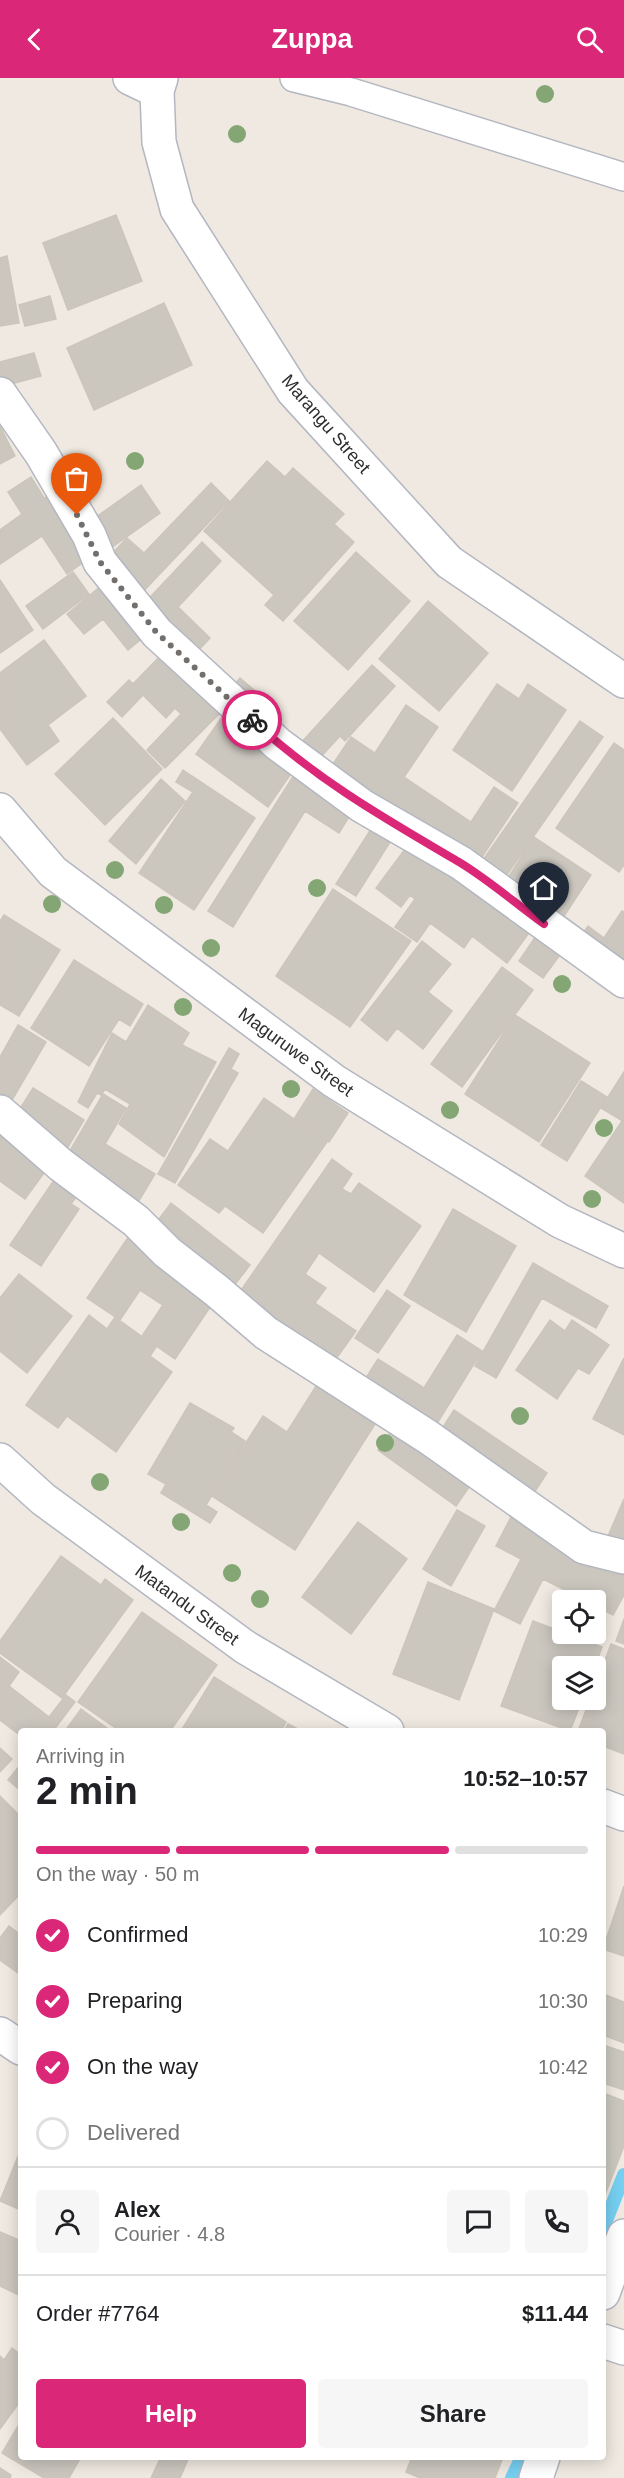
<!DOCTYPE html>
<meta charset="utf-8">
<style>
:root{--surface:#fff;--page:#f6f6f6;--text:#202124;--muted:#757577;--line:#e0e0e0;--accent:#db2777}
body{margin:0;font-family:Helvetica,sans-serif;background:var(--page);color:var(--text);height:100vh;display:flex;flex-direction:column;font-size:22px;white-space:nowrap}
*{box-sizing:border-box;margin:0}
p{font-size:20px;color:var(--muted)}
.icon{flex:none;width:33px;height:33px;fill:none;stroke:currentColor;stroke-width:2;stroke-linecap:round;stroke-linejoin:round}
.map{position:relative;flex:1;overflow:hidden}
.panel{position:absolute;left:18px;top:1650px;width:588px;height:732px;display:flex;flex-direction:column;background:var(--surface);border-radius:6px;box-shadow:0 3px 15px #0003}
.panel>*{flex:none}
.tools{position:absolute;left:552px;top:1512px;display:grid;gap:12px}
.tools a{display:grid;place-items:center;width:54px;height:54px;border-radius:6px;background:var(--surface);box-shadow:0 3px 15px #0003;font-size:30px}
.pin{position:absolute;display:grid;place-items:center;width:51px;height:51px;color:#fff;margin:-62px -26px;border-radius:50% 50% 50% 0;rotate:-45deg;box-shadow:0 0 6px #0007}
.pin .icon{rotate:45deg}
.courier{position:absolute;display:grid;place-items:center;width:60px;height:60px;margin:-30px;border:4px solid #db2777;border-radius:50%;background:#fff;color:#222;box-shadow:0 2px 8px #0007}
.summary em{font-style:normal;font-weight:700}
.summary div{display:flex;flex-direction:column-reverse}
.summary{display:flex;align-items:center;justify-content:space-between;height:102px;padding:0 18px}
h1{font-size:39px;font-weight:700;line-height:45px}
.bar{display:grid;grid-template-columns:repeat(4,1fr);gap:9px 6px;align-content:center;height:72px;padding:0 18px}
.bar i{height:8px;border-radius:4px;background:var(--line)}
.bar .on{background:var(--accent)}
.bar p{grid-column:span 4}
.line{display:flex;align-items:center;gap:15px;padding:0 18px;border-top:2px solid var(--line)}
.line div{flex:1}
.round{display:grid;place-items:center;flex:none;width:63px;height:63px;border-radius:6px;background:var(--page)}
ol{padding:0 18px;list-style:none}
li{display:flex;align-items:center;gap:18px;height:66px}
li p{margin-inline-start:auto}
li .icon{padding:6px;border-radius:50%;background:var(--accent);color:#fff;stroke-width:4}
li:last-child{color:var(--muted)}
li i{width:33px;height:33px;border:3px solid var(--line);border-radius:50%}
.action{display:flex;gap:12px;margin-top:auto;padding:12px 18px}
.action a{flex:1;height:69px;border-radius:6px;background:var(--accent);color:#fff;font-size:24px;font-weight:700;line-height:69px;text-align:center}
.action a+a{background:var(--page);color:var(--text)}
header{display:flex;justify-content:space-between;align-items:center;height:78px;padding:0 18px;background:var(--accent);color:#fff;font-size:27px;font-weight:700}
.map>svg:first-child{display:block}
</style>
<header><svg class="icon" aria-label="back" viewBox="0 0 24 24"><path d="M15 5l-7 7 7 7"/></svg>Zuppa<svg class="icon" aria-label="search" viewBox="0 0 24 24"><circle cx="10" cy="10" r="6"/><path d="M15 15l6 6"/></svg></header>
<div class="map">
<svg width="624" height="2400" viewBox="0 0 624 2400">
<rect width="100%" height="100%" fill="#efe9e1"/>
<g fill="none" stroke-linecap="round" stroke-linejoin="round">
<path stroke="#75cff0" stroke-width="14" d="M603,2150L624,2097
M512,2400L522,2379"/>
</g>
<path fill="#cbc7bf" stroke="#cbc5ba" stroke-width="1.5" d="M116,137L142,203L68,232L43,165Z
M7,178L19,245L0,248V180Z
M50,218L56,241L25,248L19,227Z
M164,225L192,287L94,332L67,270Z
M34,275L41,298L0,309V284Z
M0,348L15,378L0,386Z
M267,383L285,399L293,390L344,436L334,446L354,464L283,543L265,527L274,517L204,453Z
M31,399L44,420L51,417L92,478L67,496L42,458L0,486V452L22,436L8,414Z
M211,405L229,423L138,519L103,485L127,460L144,475Z
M141,407L160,435L104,475L85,447Z
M202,464L221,483L178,529L210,560L192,579L140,530Z
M356,474L410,523L348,592L294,543Z
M73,494L89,516L43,551L26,528Z
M0,502L33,552L0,575Z
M107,503L150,554L128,572L103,541L84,556L67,536Z
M428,523L488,575L439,633L379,581Z
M44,562L86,618L48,647L59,663L27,687L0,651V595Z
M165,573L224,631L165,690L147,672L181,636L175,630L166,640L143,617L122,639L107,624L129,602L133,606Z
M372,587L395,608L345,663L340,658L318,682L300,666Z
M240,600L261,618L248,632L228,614Z
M497,606L519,621L528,606L566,632L512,713L453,672Z
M406,627L438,649L404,699L471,744L494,709L518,725L474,791L329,692L351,659L375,675Z
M225,635L297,687L268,729L196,676Z
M113,640L162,691L105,747L55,696Z
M580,643L603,659L501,805L478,789Z
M614,665L624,672V787L619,794L556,750Z
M299,689L357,726L339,755L305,733L233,849L208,833Z
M183,692L255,740L194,832L139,795L193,714L176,704Z
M161,701L185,723L136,786L109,763Z
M378,740L397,753L356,818L336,806Z
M414,759L534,848L507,885L472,858L464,870L430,845L417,864L395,849L415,821L410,817L401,829L376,810Z
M534,759L591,797L557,849L500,812Z
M333,811L411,863L350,949L276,898Z
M622,833L624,834V897L577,864L588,848L604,860Z
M4,837L60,872L19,938L0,927V843Z
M540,852L565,870L543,900L519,883Z
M422,863L451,886L428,914L452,933L423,971L397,950L387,963L361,942Z
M74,882L143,926L130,948L119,941L89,988L31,950Z
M502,889L533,912L462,1009L431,986Z
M148,927L189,955L182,967L216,984L164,1079L119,1046L130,1026L105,1011L101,1017L97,1015L88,1030L78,1024L112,955L126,964Z
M515,937L590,985L539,1064L465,1016Z
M18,947L46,964L8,1029L0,1024V979Z
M229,970L239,976L231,991L238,995L175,1105L158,1096Z
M624,994V1038L621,1042L601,1030Z
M581,1003L607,1019L567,1083L541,1067Z
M33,1010L84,1042L68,1069L16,1037Z
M313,1011L348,1035L329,1064L294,1041Z
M103,1016L126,1030L105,1066L155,1096L137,1126L64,1083Z
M264,1020L327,1064L263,1155L225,1128L219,1135L178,1107L210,1061L228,1073Z
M624,1040V1125L585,1098Z
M0,1044L52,1084L25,1121L0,1103Z
M332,1081L352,1096L342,1111L351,1116L359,1105L421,1148L374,1214L319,1175L305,1196L326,1210L315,1225L356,1253L333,1285L237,1218Z
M61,1092L77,1118L71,1126L79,1131L41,1188L10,1167Z
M171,1125L250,1187L229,1214L150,1153Z
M453,1131L516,1168L466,1254L404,1217Z
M129,1158L217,1219L175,1281L142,1258L163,1227L140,1212L120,1242L87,1220Z
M533,1185L608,1228L596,1250L542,1220L496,1300L475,1288Z
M19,1196L72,1238L27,1295L0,1273V1220Z
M387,1212L410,1228L378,1275L355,1260Z
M89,1237L107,1251L115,1239L156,1269L150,1278L172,1294L116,1374L67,1338L58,1350L26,1327Z
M550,1242L565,1253L572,1242L609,1267L589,1296L578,1290L557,1321L516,1292Z
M457,1257L482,1273L433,1352L362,1306L378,1281L424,1310Z
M624,1280V1357L593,1341Z
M318,1305L377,1343L295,1472L212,1418L263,1338L287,1354Z
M190,1325L234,1350L231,1354L245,1363L206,1427L217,1434L210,1445L161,1415L166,1406L148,1396Z
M454,1332L547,1395L528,1424L436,1360Z
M396,1346L474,1402L456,1428L378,1372Z
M624,1421V1473L605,1465Z
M457,1432L485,1448L451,1508L423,1491Z
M513,1435L624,1493V1517L613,1537L596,1528V1522H585L543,1501L520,1546L494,1533L521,1481L496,1468Z
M358,1444L407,1481L351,1556L302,1519Z
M61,1478L101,1507L105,1501L133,1522L62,1620L0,1575V1563Z
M428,1504L494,1531L459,1622L393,1596Z
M142,1534L217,1587L170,1653H120L78,1624Z
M624,1541V1566L616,1563Z
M533,1543L602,1569L595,1588H562V1622H582L570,1653L501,1628Z
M611,1566L624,1571V1676L603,1668V1653H578L590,1622H596V1607Z
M0,1579L19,1594L9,1608L49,1639L66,1617L75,1624L53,1653H21V1658L0,1642Z
M214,1599L286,1644L281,1653H181Z
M81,1631L111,1653H65Z
M288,1646L302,1653H284Z
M0,1670L12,1681L0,1694Z
M21,1686V1713L8,1702Z
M0,1718L21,1739V1815L0,1837Z
M624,1808V1878L603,1871Z
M9,1848L21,1857V1897L0,1882V1860Z
M603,1916L624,1924V1965L603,1957Z
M603,1967L624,1974V2012L603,2005Z
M603,2015L624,2023V2068L603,2122Z
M21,2071V2132L0,2123Z
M0,2154L21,2163V2218L0,2208Z
M12,2270L21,2277V2322L0,2351V2278L4,2282Z
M21,2343V2379H81L69,2400H44L2,2375Z
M161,2379H189L180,2400H151Z
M412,2379H503L495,2400H420L406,2394Z
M0,2390L11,2397L10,2400H0Z"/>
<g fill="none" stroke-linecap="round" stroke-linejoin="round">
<g stroke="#b4b7c1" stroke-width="30">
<path id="service" d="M294,0L351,14L624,99"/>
</g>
<g stroke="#b4b7c1" stroke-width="36">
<path id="minor" d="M130,0L157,13
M161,0L157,13L159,64L177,131L293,313L449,484L624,603
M0,316L41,375L89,457L100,484L157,555L278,666L362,728L461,785L624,903
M0,732L53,794L334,1003L560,1143L624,1173
M0,1034L61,1087L136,1143L167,1174L217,1213L266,1255L428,1359L584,1469L624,1479
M0,1382L43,1421L245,1569L387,1653
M603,1728L624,1736
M0,1956L21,1970
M603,2263L624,2270"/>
</g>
<g stroke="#b4b7c1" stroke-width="36">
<path id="tertiary" d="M603,2215L624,2158
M536,2400L543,2379"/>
</g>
<use href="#service" stroke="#fff" stroke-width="27"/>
<use href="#minor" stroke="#fff" stroke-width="33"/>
<use href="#tertiary" stroke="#fff" stroke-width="33"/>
</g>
<g fill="#84a574">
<circle cx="545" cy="16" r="9"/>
<circle cx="237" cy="56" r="9"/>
<circle cx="135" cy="383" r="9"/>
<circle cx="115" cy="792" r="9"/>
<circle cx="317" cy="810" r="9"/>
<circle cx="52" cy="826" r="9"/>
<circle cx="164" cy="827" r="9"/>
<circle cx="211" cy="870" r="9"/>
<circle cx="562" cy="906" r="9"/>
<circle cx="183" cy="929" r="9"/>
<circle cx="291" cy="1011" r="9"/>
<circle cx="450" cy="1032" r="9"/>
<circle cx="604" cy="1050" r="9"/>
<circle cx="592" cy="1121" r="9"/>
<circle cx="520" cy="1338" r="9"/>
<circle cx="385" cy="1365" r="9"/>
<circle cx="100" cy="1404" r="9"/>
<circle cx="181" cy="1444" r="9"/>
<circle cx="232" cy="1495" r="9"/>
<circle cx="260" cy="1521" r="9"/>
</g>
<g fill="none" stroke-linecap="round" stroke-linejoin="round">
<path stroke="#726f6d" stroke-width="6" stroke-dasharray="0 10.8" d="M77,437L100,484L157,555L252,642"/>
<path stroke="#db2777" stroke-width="8" d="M252,642C317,702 384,740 459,784C489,802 516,826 544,846"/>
</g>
<g text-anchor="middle" stroke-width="4.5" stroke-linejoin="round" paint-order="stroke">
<g font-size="18" fill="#2e2e2e" stroke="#fff">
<text transform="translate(326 346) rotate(49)" y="6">Marangu Street</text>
<text transform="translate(296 974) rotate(36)" y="6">Maguruwe Street</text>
<text transform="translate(187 1527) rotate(36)" y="6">Matandu Street</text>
</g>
</g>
</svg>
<div class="tools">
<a><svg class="icon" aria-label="locate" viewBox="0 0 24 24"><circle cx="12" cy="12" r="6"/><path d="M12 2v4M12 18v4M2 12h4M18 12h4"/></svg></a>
<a><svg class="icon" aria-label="layers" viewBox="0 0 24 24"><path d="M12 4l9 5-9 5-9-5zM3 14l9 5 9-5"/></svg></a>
</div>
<div class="pin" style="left:77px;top:437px;background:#ea580c"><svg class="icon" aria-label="bag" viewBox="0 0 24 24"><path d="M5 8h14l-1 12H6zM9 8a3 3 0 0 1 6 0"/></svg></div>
<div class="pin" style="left:544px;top:846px;background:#1f2937"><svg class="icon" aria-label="home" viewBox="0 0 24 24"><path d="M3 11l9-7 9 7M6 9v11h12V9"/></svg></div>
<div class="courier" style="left:252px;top:642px"><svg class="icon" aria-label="bike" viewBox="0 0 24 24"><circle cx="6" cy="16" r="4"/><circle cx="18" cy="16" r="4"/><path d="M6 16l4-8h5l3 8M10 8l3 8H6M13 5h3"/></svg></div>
<section class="panel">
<div class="summary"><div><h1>2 min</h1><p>Arriving in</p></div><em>10:52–10:57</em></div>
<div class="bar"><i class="on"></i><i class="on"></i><i class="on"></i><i></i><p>On the way · 50 m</p></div>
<ol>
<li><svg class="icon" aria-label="check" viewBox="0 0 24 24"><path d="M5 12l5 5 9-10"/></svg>Confirmed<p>10:29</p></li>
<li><svg class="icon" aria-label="check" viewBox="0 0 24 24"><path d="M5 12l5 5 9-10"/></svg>Preparing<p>10:30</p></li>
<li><svg class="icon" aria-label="check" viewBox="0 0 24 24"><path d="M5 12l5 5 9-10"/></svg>On the way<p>10:42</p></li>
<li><i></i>Delivered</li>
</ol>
<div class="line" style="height:108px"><a class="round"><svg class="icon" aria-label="person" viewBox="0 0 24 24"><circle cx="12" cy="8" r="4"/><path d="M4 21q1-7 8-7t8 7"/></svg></a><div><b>Alex</b><p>Courier · 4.8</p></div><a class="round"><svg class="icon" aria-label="chat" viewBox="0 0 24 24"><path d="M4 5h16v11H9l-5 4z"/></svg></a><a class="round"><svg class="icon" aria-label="phone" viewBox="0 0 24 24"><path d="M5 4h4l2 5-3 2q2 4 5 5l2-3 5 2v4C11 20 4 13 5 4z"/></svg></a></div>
<div class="line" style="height:78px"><div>Order #7764</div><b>$11.44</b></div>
<div class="action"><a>Help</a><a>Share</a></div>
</section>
</div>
